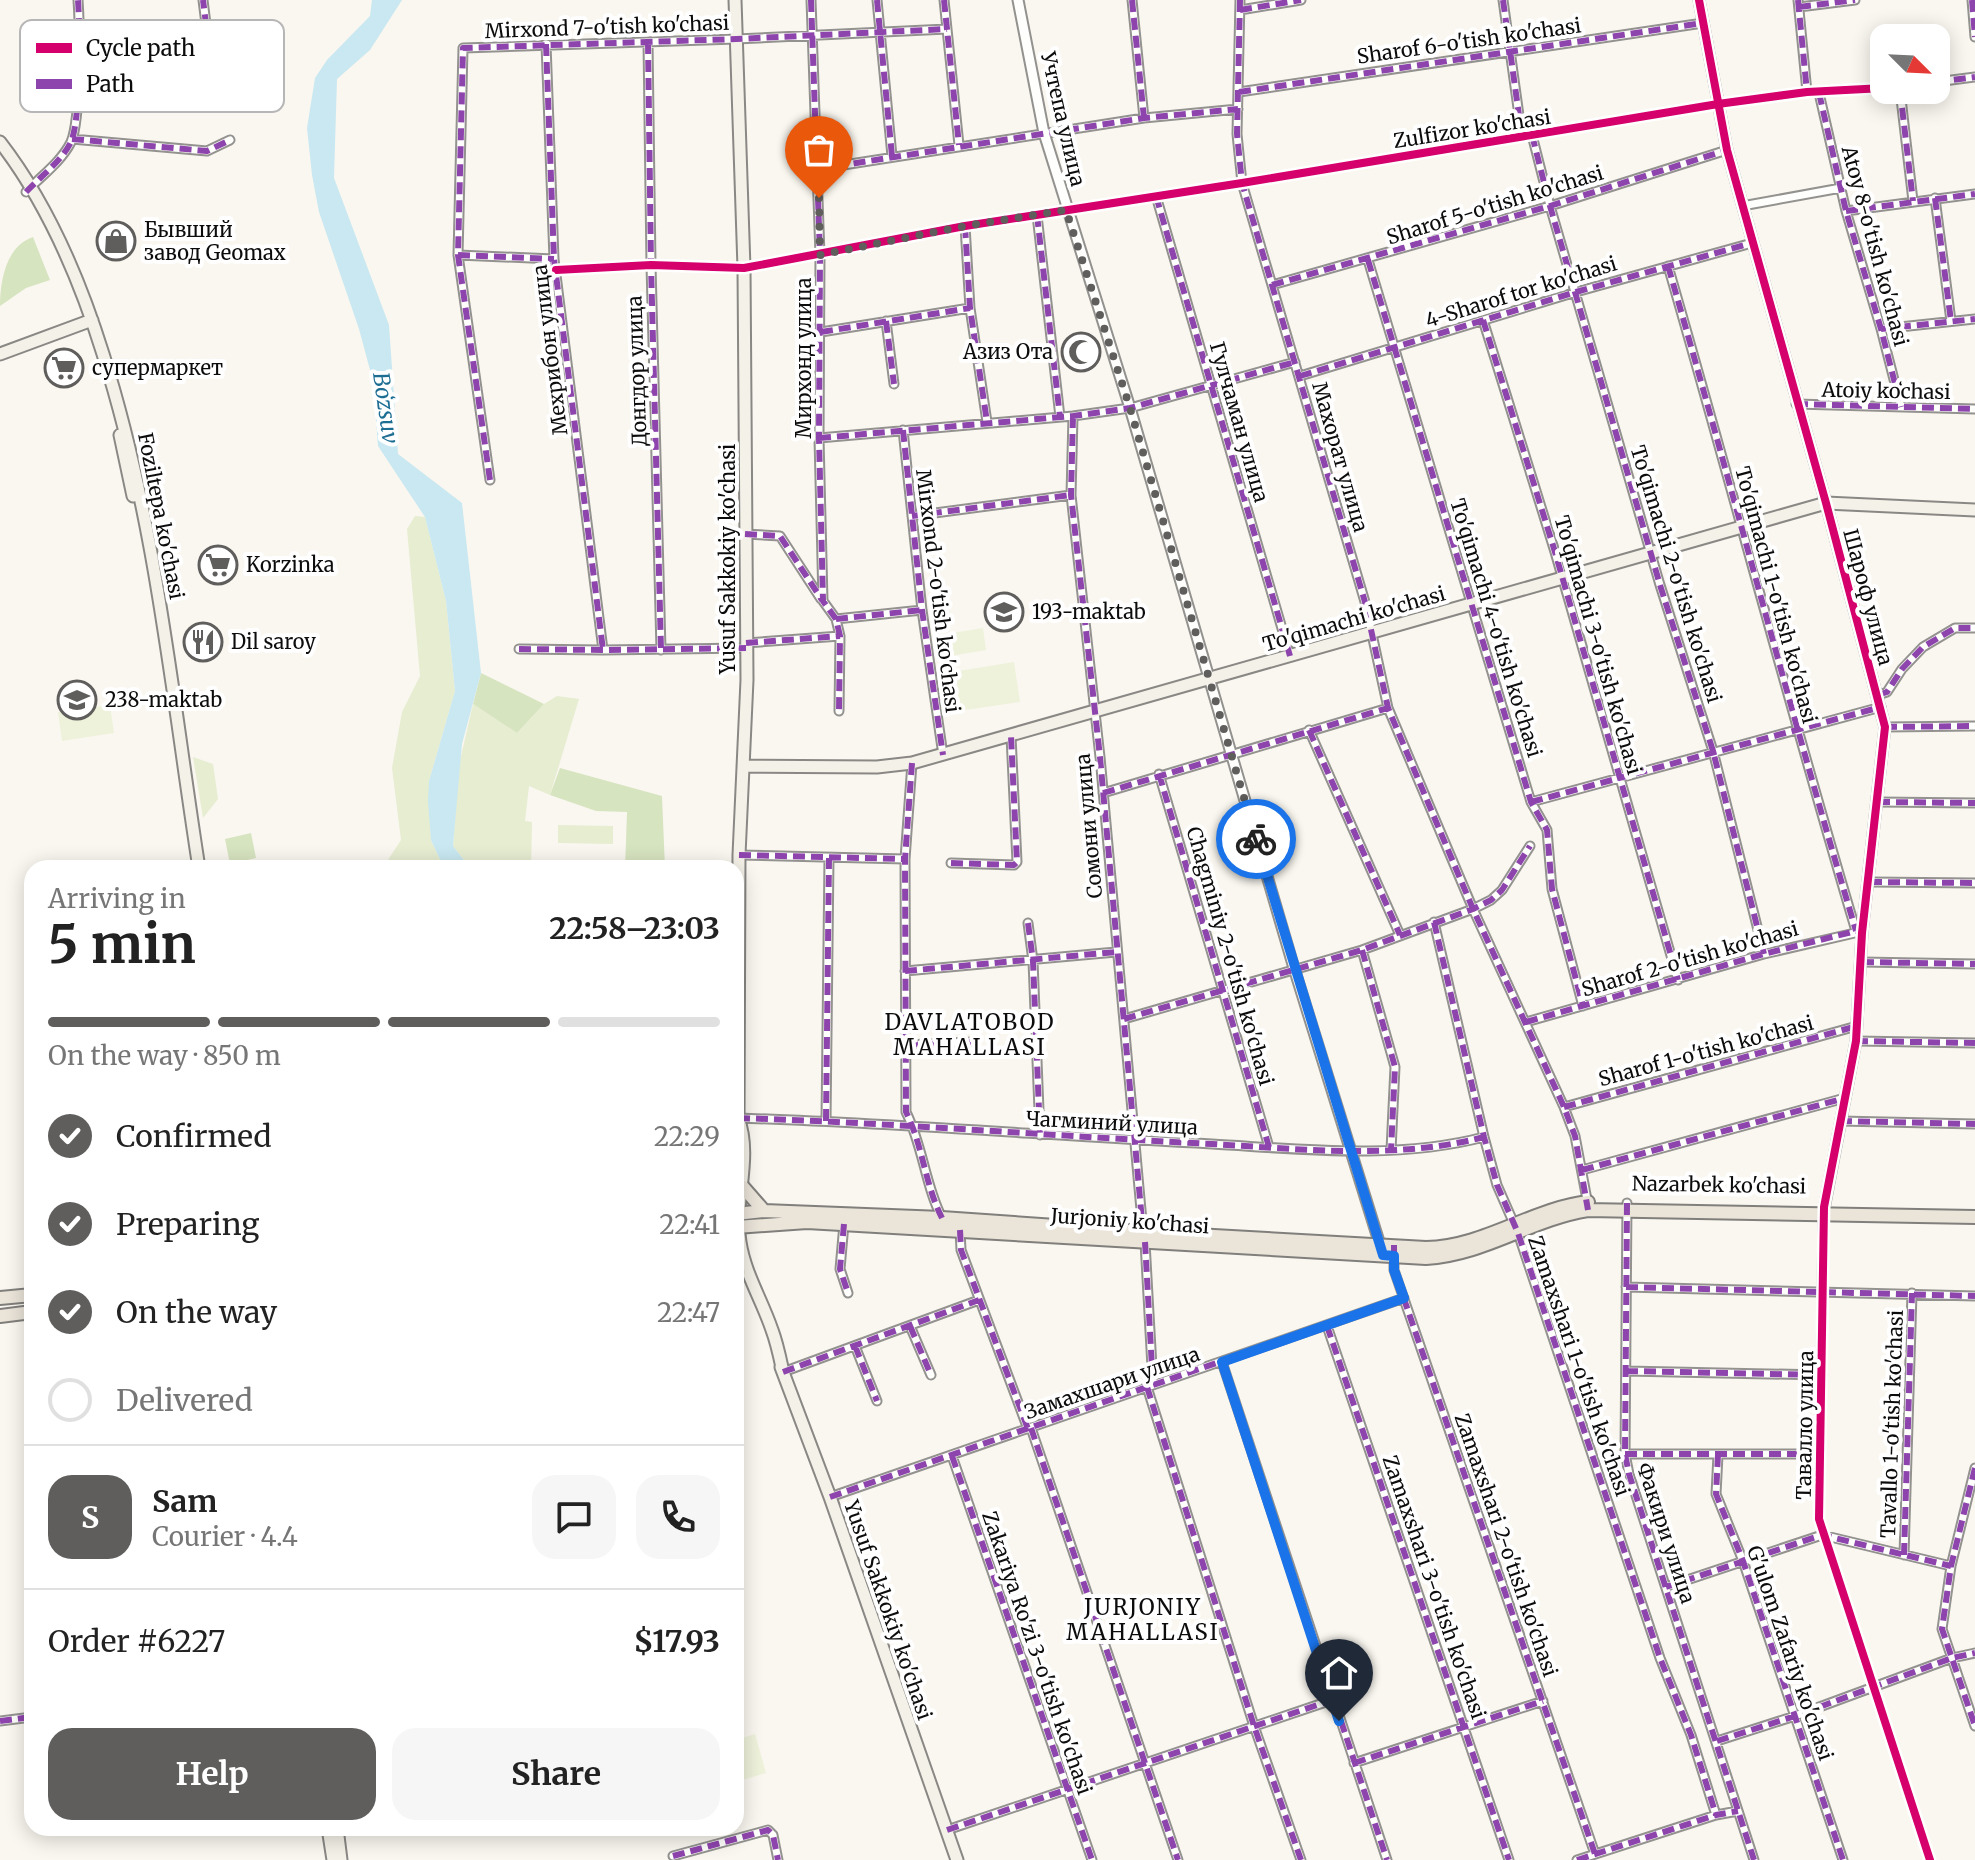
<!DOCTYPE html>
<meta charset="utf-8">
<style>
:root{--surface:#fff;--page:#f6f6f6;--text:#222;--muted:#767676;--line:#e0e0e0;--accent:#5f5e5c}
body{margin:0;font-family:Merriweather,serif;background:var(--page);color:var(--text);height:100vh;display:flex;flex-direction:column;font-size:30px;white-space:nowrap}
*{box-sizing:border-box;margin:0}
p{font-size:26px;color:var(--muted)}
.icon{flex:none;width:44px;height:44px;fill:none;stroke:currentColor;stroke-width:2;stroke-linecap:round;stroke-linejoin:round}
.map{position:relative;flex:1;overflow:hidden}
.side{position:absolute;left:24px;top:860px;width:720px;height:976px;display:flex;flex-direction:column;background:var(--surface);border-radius:24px;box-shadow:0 4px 20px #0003}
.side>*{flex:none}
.needle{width:52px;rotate:114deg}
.buttons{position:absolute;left:1870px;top:24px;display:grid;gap:16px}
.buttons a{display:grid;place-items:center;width:80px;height:80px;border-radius:16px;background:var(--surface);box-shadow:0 4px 20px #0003;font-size:40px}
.pin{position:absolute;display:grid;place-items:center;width:68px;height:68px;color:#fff;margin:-82px -34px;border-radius:50% 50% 50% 0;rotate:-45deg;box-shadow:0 0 8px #0007}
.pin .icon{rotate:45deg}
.courier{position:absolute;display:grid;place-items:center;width:80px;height:80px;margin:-40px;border:6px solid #1a73e8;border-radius:50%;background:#fff;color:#222;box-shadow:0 2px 10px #0007}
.head em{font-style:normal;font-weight:700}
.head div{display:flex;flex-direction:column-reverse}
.head{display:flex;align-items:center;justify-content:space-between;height:136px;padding:0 24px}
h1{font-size:52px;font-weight:700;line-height:60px}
.bar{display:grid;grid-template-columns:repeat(4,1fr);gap:12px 8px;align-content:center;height:96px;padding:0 24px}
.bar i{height:10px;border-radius:6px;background:var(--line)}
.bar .active{background:var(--accent)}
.bar p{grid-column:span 4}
.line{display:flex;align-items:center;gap:20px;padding:0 24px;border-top:2px solid var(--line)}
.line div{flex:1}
.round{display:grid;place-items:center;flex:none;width:84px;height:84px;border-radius:24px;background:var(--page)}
ol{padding:0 24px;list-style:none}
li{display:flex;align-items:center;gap:24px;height:88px}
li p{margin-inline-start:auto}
li .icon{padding:8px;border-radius:50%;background:var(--accent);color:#fff;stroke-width:4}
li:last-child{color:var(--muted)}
li i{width:44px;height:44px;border:4px solid var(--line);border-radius:50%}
.cta{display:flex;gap:16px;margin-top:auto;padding:16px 24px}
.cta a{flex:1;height:92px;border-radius:24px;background:var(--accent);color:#fff;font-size:32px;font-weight:700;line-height:92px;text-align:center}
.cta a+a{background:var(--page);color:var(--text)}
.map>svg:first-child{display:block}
</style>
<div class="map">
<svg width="1975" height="1860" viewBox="0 0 1975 1860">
<rect width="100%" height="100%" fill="#faf7f0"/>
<path fill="#e6edd1" d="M415,516L425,517L446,601L455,691L429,781L431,840L444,868H367L388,860L401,840L392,768L402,712L420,676L407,529Z
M557,696L579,699L550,795L529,786L525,821L532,822L531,868H470L453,846L459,765L473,704L517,733L544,704Z
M193,757L213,764L218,799L203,818Z
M558,825L613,826V844L558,843Z"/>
<path fill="#d7e4c0" d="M33,237L50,280L26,288L0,306C0,281 6,246 33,237Z
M481,673L544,704L517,733L473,704Z
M560,768L662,796L665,868H625L627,812L596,811L550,795Z
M251,833L256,858L230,864L225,839Z"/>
<path fill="#eef2db" d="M983,628L986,650L944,657L941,635Z
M1014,662L1020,702L952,712L946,673Z
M110,705L114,733L62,741L58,712Z
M755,1734L766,1773L736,1782V1740Z"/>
<path fill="#c9e8f1" d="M372,0H402L370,50L337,79L334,178L389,325L398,454L462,503L481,673L462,744L453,846L470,868H444L431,840L428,801L429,781L455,691L446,601L425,517L378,446L373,381L359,329L319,212L312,175L307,128L315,78L327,60L370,16Z"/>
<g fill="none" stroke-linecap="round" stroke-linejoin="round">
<g stroke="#93928f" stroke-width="11">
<path id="minor" d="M811,0L820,255L819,438L823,601L836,619L840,636L839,711
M877,0L892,156
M944,0L959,145
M1132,0L1144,118
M1240,0L1237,134L1242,183L1365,602L1388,708L1473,909L1564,1107L1575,1136L1588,1205
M1503,0L1522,137
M1798,0L1807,92
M1972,0L1975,37
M1799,7L1855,0
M1240,10L1301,0
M648,42L651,265L661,650
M546,44L554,259L603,650
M79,58L208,40L203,0
M1936,82L1975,77
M1900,90L1913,201
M1239,92L1703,23
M1819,93L1846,211L1881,329L1901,407
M1532,135L1550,206L1660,585L1713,751L1764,954
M72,139L207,151L230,140
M818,169L1144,118L1238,109
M26,192C41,176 61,162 71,142C81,119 80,28 78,0
M1156,196L1290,656
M1935,198L1951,321
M1742,206L1841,188
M1846,211L1975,194
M1037,215L1060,417
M965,226L970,308L987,422
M458,255L554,259
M1368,260L1531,802L1547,830L1552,889L1583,1006
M1668,266C1732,487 1790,710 1856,931
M556,270L651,265L744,268L965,226L1242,183L1718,104L1807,92L1884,88
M1272,285L1550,206L1727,150
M1483,320L1555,552L1678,980
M886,321L894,384
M1881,329L1975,319
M821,332L970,308
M1300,376L1576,292L1752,243
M1796,404L1975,409
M1073,416L1071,495L1100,757L1143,1232
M903,430L922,610L943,755
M819,438L1073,416L1130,408L1295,362
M490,480L458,255L463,48L736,39L947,29
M912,516L1071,495
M745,534L780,536L821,599
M836,619L922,610
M746,643L840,636
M519,649L603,650L746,648
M1878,695L1887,692L1902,669L1923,647L1955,628H1975
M1885,727L1975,726
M1309,730L1400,935
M912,763L905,859L906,1112C923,1146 925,1185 942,1218
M1159,774L1269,1147
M1103,793L1388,708
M1531,802L1881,707
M1878,802L1975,803
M739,855L905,859
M951,863L1014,865L1017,862L1011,736
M1870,882L1975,883
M1434,922L1484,1137L1497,1185L1518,1233L1660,1658L1691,1735L1716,1815
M1028,923L1033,961L1040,1135
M1362,950L1395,1067L1391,1150
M1862,962L1975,964
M905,971L1116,952
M1124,1019L1362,950L1473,909L1491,900L1502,890L1530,846
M1526,1022L1764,954L1859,932
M1856,1041L1975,1043
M906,1045L971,1042
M1564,1107L1857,1026
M738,1118C896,1123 1054,1136 1212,1144C1301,1149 1396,1160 1484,1137
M826,1121L829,858
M1840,1121L1975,1124
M1582,1170L1845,1098
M1627,1203L1625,1454L1629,1474L1754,1860
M1823,1214L1819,1519L1930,1860
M844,1224L840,1269L848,1293
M960,1230L961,1250L1028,1429
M1145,1242L1153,1385
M1394,1255V1270L1595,1854
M1626,1287L1975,1296
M910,1326L931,1375
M1327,1326L1509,1860
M855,1346L877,1401
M1222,1362L1387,1860
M1626,1371L1822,1375
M783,1372L979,1300
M1147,1387L1254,1726L1301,1860
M1031,1428L1178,1860
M1625,1454H1820
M1718,1455L1716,1494L1743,1561L1843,1860
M952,1456L1092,1860
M1975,1468L1951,1566L1942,1629L1975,1726
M830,1497L1404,1298
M1904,1555L1912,1293
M1666,1587L1822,1535L1951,1566
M0,1721L32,1717
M1717,1741L1795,1716L1952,1658L1975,1653
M1354,1763L1543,1701
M947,1830L1332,1700
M673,1856L768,1830L773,1835L778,1860
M1577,1860L1716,1815L1738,1811"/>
</g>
<g stroke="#93928f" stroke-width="13">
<path id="tertiary" d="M1018,0L1044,133L1130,408L1294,968L1381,1248
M1699,0L1727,150L1826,503L1885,727L1862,933L1856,1041L1823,1214"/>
</g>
<g stroke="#8a8885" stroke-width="15">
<path id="secondary" d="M735,0L744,268L747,680L739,855L738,1118C753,1158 733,1202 740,1242C745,1274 762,1300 772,1330C777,1343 780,1358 783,1372
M0,142C48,204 80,280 103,354C156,521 172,696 199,868
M0,354L92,320
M120,435L133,496
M743,766L877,767L912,763L1826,503L1975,510
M781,1367L830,1497L957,1860
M328,1828L333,1860
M337,1828L341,1860"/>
</g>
<g stroke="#807f7c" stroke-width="16">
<path id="primary" d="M743,1187L764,1211
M736,1214L764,1211L942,1218L1143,1232L1426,1248C1484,1247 1531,1209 1588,1202
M736,1227L807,1222L1426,1258C1484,1255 1531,1219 1588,1210L1975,1217
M736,1267L739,1272
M0,1298L32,1295
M0,1316L32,1312"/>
</g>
<use href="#minor" stroke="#fefefd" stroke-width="7"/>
<use href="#tertiary" stroke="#fefefd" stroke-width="9"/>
<use href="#secondary" stroke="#f4f1e8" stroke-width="11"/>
<use href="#primary" stroke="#eae4d9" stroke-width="12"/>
<path stroke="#8e44ad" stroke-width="6" stroke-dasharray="12 6" stroke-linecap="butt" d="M811,0L820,255L819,438L823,601L836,619L840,636L839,711
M877,0L892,156
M944,0L959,145
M1132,0L1144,118
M1240,0L1237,134L1242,183L1365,602L1388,708L1473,909L1564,1107L1575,1136L1588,1210
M1503,0L1522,137
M1798,0L1807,92
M1972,0L1975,37
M1799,7L1855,0
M1240,10L1301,0
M648,42L651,265L661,650
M546,44L554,259L603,650
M79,58L208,40L203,0
M1936,82L1975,77
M1900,90L1913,201
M1239,92L1703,23
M1819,93L1846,211L1881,329L1901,407
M1532,135L1550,206L1660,585L1713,751L1764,954
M72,139L207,151L230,140
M818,169L1144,118L1238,109
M26,192C41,176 61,162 71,142C81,119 80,28 78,0
M1156,196L1290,656
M1935,198L1951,321
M1846,211L1975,194
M1037,215L1060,417
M965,226L970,308L987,422
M458,255L554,259
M1368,260L1531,802L1547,830L1552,889L1583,1006
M1668,266C1732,487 1790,710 1856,931
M1272,285L1550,206L1727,150
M1483,320L1555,552L1678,980
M886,321L894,384
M1881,329L1975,319
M821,332L970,308
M1300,376L1576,292L1752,243
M1796,404L1975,409
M1073,416L1071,495L1100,757L1143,1232
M903,430L922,610L943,755
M819,438L1073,416L1130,408L1295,362
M490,480L458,255L463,48L736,39L947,29
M912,516L1071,495
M745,534L780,536L822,600
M836,619L922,610
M746,643L840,636
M519,649L603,650L746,648
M1878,695L1887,692L1902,669L1923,647L1955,628H1975
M1885,727L1975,726
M1309,730L1400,935
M912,763L905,859L906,1112C923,1146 925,1185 942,1218
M1159,774L1269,1147
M1103,793L1388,708
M1531,802L1881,707
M1878,802L1975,803
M739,855L905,859
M951,863L1014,865L1017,862L1011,736
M1870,882L1975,883
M1434,922L1484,1137L1497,1185L1518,1233L1660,1658L1691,1735L1716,1815
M1028,923L1033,961L1040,1135
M1362,950L1395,1067L1391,1150
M1862,962L1975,964
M905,971L1116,952
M1124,1019L1362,950L1473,909L1491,900L1502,890L1530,846
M1526,1022L1764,954L1856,931L1862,933
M1856,1041L1975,1043
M906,1045L971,1042
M1564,1107L1857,1026
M738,1118C896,1123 1054,1136 1212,1144C1301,1149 1396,1160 1484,1137
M826,1121L829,858
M1840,1121L1975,1124
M1582,1170L1845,1098
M1627,1203L1625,1454L1629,1474L1754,1860
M844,1224L840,1269L848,1293
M960,1230L961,1250L1028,1429
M1145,1242L1153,1385
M1394,1245V1270L1595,1854
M1626,1287L1975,1296
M910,1326L931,1375
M1327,1326L1509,1860
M855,1346L877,1401
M1222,1362L1387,1860
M1626,1371L1822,1375
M783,1372L979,1300
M1147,1387L1254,1726L1301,1860
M1031,1428L1178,1860
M1625,1454H1820
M1718,1455L1716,1494L1743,1561L1843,1860
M952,1456L1092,1860
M1975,1468L1951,1566L1942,1629L1975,1726
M830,1497L1404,1298
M1904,1555L1912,1293
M1666,1587L1822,1535L1951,1566
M0,1721L32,1717
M1717,1741L1795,1716L1952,1658L1975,1653
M1354,1763L1543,1701
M947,1830L1332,1700
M673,1856L768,1830L773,1835L778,1860
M1577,1860L1716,1815L1738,1811"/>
<g stroke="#fff" stroke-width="13">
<path id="cycleway" d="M1699,0L1727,150L1826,503L1885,727L1862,933L1856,1041L1824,1207L1819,1519L1930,1860
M556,270L651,265L744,268L965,226L1242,183L1718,104L1807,92L1884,88"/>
</g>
<use href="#cycleway" stroke="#d6006c" stroke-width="8"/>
</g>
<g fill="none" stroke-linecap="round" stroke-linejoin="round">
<path stroke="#5f5e5c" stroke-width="8" stroke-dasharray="0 14.4" d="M819,198L820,255L965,226L1066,210L1130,408L1256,839"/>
<path stroke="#1a73e8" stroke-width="10" d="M1256,839L1383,1255L1394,1256V1270L1404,1298L1222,1362L1339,1721"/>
</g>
<defs>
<g id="shop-ring" transform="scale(2)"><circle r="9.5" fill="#fff" stroke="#5f5e5c" stroke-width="1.5"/><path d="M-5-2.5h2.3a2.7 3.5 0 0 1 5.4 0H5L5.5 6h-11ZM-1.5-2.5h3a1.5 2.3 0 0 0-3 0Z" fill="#5f5e5c"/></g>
<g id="mosque-ring" transform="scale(2)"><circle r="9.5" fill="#fff" stroke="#5f5e5c" stroke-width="1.5"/><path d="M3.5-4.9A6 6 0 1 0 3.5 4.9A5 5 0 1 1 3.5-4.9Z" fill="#5f5e5c"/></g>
<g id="supermarket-ring" transform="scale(2)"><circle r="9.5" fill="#fff" stroke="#5f5e5c" stroke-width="1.5"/><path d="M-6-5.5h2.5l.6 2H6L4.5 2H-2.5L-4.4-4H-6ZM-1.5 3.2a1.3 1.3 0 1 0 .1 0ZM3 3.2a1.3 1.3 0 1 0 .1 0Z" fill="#5f5e5c"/></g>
<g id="school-ring" transform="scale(2)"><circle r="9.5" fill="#fff" stroke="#5f5e5c" stroke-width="1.5"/><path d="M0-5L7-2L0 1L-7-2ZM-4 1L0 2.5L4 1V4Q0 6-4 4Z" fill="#5f5e5c"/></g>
<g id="restaurant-ring" transform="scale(2)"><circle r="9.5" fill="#fff" stroke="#5f5e5c" stroke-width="1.5"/><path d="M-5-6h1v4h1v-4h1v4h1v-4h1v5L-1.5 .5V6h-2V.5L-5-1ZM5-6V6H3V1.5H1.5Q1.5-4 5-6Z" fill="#5f5e5c"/></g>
</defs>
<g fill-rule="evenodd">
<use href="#shop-ring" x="116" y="241"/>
<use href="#mosque-ring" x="1081" y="352"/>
<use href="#supermarket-ring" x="64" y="368"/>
<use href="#supermarket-ring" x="218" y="565"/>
<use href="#school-ring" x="1004" y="612"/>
<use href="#restaurant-ring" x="203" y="642"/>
<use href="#school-ring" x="77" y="700"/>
</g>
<g text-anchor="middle" stroke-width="8" stroke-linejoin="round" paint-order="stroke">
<g font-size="20" fill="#0c0c0c" stroke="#fff">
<text transform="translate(607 27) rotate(-2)" y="7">Mirxond 7-o'tish ko'chasi</text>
<text transform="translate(1469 41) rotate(-8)" y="7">Sharof 6-o'tish ko'chasi</text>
<text transform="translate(1063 119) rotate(77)" y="7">Учтепа улица</text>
<text transform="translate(1472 129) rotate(-9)" y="7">Zulfizor ko'chasi</text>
<text transform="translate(1495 205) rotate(-17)" y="7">Sharof 5-o'tish ko'chasi</text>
<text transform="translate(1875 246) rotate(75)" y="7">Atoy 8-o'tish ko'chasi</text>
<text transform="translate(1521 292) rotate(-17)" y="7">4-Sharof tor ko'chasi</text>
<text transform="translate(550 350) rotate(-97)" y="7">Мехрибон улица</text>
<text transform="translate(804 358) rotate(-90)" y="7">Мирхонд улица</text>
<text transform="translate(637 371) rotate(-92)" y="7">Донгдор улица</text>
<text transform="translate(1886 391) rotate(1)" y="7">Atoiy koʻchasi</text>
<text transform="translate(1239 422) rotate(74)" y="7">Гулчаман улица</text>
<text transform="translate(1340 457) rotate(74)" y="7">Махорат улица</text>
<text transform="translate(161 516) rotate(79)" y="7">Foziltepa ko'chasi</text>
<text transform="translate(728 559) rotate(-90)" y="7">Yusuf Sakkokiy ko'chasi</text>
<text transform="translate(1676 574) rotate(73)" y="7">To'qimachi 2-o'tish ko'chasi</text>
<text transform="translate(938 591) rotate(83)" y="7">Mirxond 2-o'tish ko'chasi</text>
<text transform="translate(1776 595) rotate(75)" y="7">To'qimachi 1-o'tish ko'chasi</text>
<text transform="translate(1868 597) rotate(75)" y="7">Шароф улица</text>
<text transform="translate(1354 619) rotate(-16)" y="7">To'qimachi ko'chasi</text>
<text transform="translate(1496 628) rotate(73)" y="7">To'qimachi 4-o'tish ko'chasi</text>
<text transform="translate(1598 645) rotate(74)" y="7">To'qimachi 3-o'tish ko'chasi</text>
<text transform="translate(1089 826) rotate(-95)" y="7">Сомони улица</text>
<text transform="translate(1230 956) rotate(74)" y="7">Chagminiy 2-o'tish ko'chasi</text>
<text transform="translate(1690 959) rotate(-16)" y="7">Sharof 2-o'tish ko'chasi</text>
<text transform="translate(1706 1051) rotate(-15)" y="7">Sharof 1-o'tish ko'chasi</text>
<text transform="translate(1112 1123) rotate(3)" y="7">Чагминий улица</text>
<text transform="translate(1719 1185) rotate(1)" y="7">Nazarbek ko'chasi</text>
<text transform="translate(1130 1221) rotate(4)" y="7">Jurjoniy ko'chasi</text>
<text transform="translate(1579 1366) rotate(71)" y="7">Zamaxshari 1-o'tish ko'chasi</text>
<text transform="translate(1112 1383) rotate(-19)" y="7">Замахшари улица</text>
<text transform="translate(1892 1424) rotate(-88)" y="7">Tavallo 1-o'tish ko'chasi</text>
<text transform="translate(1805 1425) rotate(-89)" y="7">Тавалло улица</text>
<text transform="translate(1666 1533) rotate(72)" y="7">Факири улица</text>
<text transform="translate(1506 1545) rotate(71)" y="7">Zamaxshari 2-o'tish ko'chasi</text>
<text transform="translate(1434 1587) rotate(71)" y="7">Zamaxshari 3-o'tish ko'chasi</text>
<text transform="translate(888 1610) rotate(71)" y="7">Yusuf Sakkokiy ko'chasi</text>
<text transform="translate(1037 1653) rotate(71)" y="7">Zakariya Ro'zi 3-o'tish ko'chasi</text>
<text transform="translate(1790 1653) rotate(71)" y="7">G'ulom Zafariy ko'chasi</text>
</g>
<g font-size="20" fill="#0c0c0c" stroke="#fff" text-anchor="start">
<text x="144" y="237">Бывший<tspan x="144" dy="23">завод Geomax</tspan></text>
<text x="1053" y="359" text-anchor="end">Азиз Ота</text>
<text x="92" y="375">супермаркет</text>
<text x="246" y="572">Korzinka</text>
<text x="1032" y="619">193-maktab</text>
<text x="231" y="649">Dil saroy</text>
<text x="105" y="707">238-maktab</text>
</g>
<g font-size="22" font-style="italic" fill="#1e6e94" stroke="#fff">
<text transform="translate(386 408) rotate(82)" y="8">Boʻzsuv</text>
</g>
<g font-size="22" letter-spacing="2" fill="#0c0c0c" stroke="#fff">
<text x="970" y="1030">DAVLATOBOD<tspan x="970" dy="25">MAHALLASI</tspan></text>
<text x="1143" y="1615">JURJONIY<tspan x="1143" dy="25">MAHALLASI</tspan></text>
</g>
</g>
<rect x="20" y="20" width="264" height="92" rx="12" fill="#fff" stroke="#b6b6b6" stroke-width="2"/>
<rect x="36" y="43" width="36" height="10" fill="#d6006c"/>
<rect x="36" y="79" width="36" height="10" fill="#8e44ad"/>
<g font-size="22" fill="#0c0c0c">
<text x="86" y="56">Cycle path</text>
<text x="86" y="92">Path</text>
</g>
</svg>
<div class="buttons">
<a><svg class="needle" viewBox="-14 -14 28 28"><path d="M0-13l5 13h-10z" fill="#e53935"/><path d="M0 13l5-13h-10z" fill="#767676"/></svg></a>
</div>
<div class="pin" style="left:819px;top:198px;background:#ea580c"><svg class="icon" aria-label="bag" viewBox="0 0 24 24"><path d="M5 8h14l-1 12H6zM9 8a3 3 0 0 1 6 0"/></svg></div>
<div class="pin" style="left:1339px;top:1721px;background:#1f2937"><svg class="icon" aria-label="home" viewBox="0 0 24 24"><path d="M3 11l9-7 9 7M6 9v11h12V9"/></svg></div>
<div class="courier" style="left:1256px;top:839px"><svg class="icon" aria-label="bike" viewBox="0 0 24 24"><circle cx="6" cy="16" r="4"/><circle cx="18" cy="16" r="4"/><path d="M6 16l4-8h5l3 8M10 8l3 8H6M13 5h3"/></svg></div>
<section class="side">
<div class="head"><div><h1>5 min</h1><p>Arriving in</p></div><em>22:58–23:03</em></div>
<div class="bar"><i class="active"></i><i class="active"></i><i class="active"></i><i></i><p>On the way · 850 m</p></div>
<ol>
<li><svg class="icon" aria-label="check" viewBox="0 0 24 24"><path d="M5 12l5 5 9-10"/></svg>Confirmed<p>22:29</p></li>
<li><svg class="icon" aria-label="check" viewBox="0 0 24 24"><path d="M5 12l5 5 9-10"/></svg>Preparing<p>22:41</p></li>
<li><svg class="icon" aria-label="check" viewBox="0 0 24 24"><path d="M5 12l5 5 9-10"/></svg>On the way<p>22:47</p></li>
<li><i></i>Delivered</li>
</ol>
<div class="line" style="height:144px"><b class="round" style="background:var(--accent);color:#fff">S</b><div><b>Sam</b><p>Courier · 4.4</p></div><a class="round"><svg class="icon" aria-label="chat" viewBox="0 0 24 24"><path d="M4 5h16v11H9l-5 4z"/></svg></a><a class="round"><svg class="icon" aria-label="phone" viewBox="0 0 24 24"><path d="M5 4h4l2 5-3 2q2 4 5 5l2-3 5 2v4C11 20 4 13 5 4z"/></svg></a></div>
<div class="line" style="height:104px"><div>Order #6227</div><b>$17.93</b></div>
<div class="cta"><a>Help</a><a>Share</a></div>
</section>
</div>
